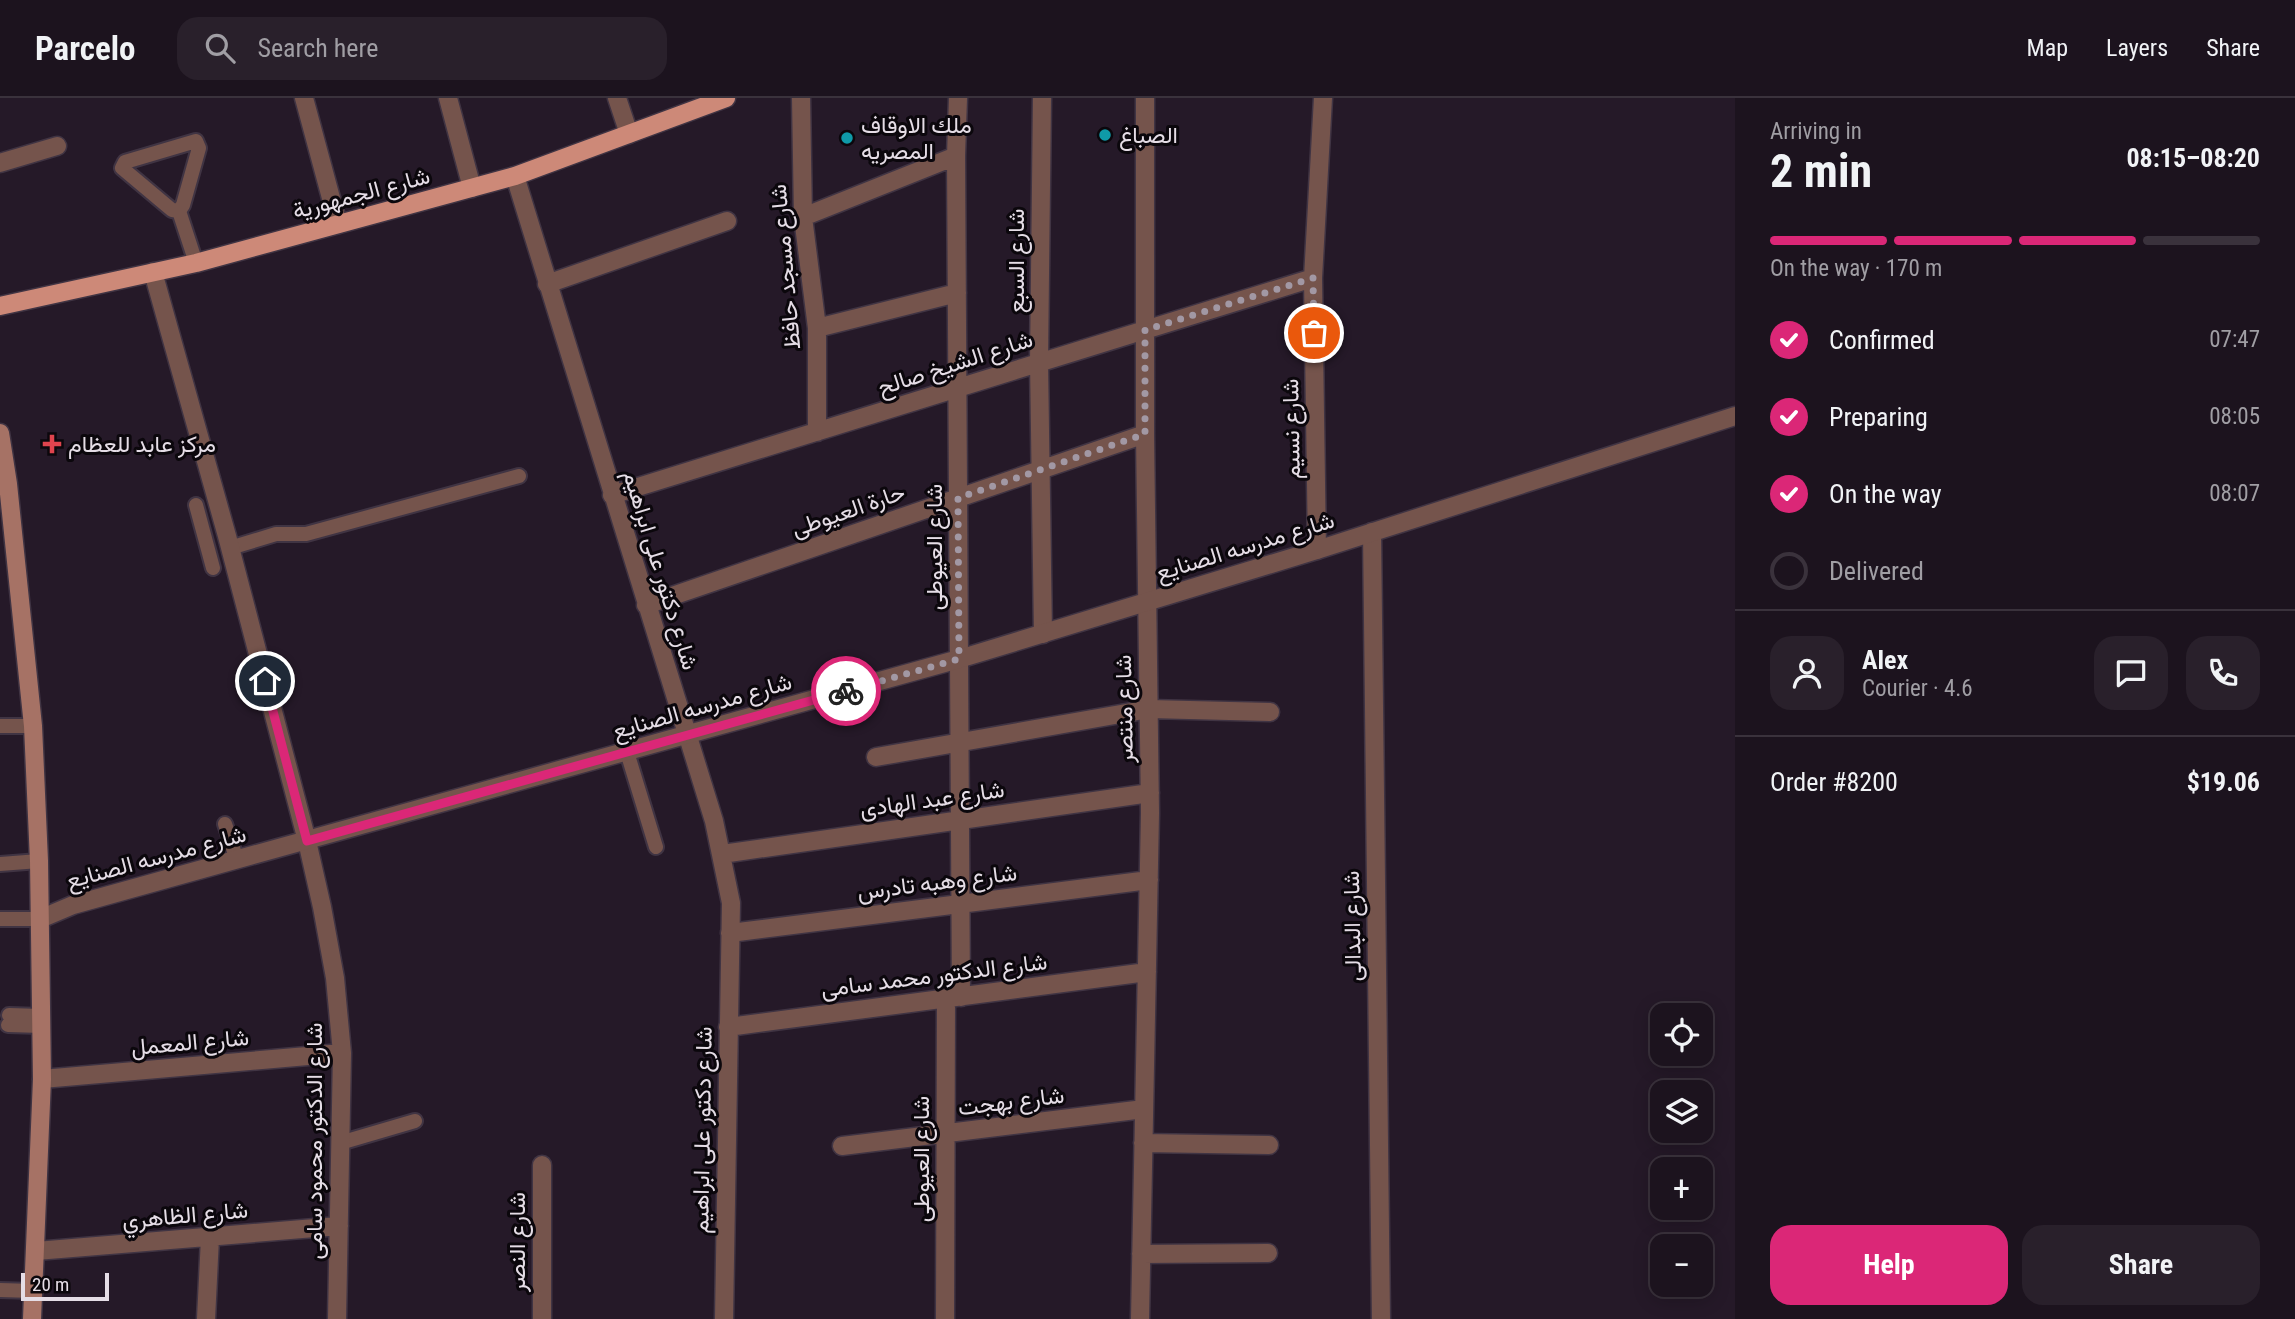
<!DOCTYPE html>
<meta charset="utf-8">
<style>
:root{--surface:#1c131e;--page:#29202b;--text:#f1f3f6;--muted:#a09ea4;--line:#3a323c;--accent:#db2777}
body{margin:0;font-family:"Roboto Condensed",Vazirmatn,sans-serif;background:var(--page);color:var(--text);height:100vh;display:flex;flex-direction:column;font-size:26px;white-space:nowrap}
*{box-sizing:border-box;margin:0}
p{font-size:23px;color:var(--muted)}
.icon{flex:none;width:38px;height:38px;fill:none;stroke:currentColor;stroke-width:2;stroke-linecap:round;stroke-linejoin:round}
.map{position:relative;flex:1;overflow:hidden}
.side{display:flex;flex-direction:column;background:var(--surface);width:560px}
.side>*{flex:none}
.buttons{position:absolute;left:1650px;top:905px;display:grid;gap:14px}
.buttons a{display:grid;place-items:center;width:63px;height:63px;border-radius:14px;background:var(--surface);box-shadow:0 4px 18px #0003,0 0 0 2px var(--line);font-size:35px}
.scale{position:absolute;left:21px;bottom:18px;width:88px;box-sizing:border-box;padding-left:7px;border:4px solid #e5dde6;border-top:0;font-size:19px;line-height:24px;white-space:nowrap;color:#e5dde6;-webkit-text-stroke:5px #0b070c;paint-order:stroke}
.pin{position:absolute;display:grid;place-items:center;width:60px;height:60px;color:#fff;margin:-30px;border:4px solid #fff;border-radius:50%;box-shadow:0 2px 7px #0007}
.courier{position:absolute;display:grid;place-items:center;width:70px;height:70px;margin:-35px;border:5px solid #db2777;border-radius:50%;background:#fff;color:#222;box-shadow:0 2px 9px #0007}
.overview em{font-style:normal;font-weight:700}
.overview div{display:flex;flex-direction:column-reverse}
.overview{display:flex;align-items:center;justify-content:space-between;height:119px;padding:0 35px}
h1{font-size:46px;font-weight:700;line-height:52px}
.bar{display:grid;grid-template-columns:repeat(4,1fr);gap:10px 7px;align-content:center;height:84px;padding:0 35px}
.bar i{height:9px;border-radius:5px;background:var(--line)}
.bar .active{background:var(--accent)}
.bar p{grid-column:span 4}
.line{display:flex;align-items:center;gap:18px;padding:0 35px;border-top:2px solid var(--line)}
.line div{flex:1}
.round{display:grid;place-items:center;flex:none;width:74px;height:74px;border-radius:21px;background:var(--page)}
ol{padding:0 35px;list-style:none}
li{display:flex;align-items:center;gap:21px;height:77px}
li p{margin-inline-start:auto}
li .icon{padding:7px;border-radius:50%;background:var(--accent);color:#fff;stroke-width:4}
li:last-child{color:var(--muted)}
li i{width:38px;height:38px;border:4px solid var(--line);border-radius:50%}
.action{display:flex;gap:14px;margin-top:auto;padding:14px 35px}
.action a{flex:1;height:80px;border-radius:21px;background:var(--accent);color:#fff;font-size:28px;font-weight:700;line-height:80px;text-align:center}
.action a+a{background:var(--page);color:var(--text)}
header{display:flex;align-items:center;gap:42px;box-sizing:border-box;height:98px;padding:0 35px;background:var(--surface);border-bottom:2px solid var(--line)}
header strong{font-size:33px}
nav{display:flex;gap:38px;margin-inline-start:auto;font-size:24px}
.search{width:490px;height:63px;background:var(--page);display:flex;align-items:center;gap:18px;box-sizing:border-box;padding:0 24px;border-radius:21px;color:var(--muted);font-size:26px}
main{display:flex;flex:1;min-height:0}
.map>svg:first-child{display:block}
</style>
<header>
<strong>Parcelo</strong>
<div class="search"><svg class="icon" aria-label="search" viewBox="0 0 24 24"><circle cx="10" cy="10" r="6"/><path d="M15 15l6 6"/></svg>Search here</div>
<nav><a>Map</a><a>Layers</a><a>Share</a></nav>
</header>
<main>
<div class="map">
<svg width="1735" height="1221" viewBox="0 0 1735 1221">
<rect width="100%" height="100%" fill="#251928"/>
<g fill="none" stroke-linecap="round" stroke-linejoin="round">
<g stroke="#403443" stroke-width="18">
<path id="service" d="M196,43L199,50L183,107L179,113L172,112L122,70L125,64Z
M179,113L196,165
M196,407L213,470
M230,450L276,436H306L519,378
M0,628H33
M627,654L656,749
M225,726L237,762
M0,766L39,763
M0,821H40
M9,917L41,918
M8,927L42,928
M340,1045L415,1023
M0,1192L33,1193"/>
</g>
<g stroke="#403443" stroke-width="21">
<path id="minor" d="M304,0L338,126
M448,0L472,90
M617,0L629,36
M801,0L803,119L817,230V334
M958,0L956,58L961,899
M1042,0L1039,264L1043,536
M0,65L57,48
M515,78L714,723L731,805L724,1221
M803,119L956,58
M153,174L227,438L307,743L322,809L335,880L342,955L337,1221
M547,186L727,123
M817,230L957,195
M612,397L1313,180
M1372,434L1381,1221
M1317,452L1313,180L1323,0
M646,507L1145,336
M876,659L1149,611L1270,614
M722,756L1150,695
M730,835L1149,782
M728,929L1147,874
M42,981L342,955
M1143,1045L1269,1047
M842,1048L1144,1011
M542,1067V1221
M36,1153L339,1128
M1141,1156L1268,1155
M206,1221L210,1140
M945,1221L946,901
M1140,1221L1150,715L1145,336V0"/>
</g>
<g stroke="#403443" stroke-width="21">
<path id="tertiary" d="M40,821L73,807L959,561L1317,452L1735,318"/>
</g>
<g stroke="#403443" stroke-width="21">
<path id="secondary" d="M0,335L8,386L33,628L39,763L42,981L32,1221"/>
</g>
<g stroke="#403443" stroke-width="21">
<path id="primary" d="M0,208L196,165L515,78L726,0"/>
</g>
<use href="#service" stroke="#75544c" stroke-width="14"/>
<use href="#minor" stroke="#75544c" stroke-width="18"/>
<use href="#tertiary" stroke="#75544c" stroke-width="18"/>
<use href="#secondary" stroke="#a67265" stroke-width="18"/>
<use href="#primary" stroke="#cd8978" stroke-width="18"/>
</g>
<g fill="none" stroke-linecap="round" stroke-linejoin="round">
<path stroke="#a298a4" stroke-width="7" stroke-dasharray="0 12.6" d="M846,593L959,561L958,400L1145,336V232L1313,180L1314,235"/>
<path stroke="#db2777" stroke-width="9" d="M265,583L307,743L846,593"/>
</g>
<g fill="#0f9aa8" stroke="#0b070c" stroke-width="2.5">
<circle cx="1105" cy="37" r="7"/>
<circle cx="847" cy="40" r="7"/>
</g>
<path fill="#e0444e" stroke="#0b070c" stroke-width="2.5" d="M48.5 335.5h7v7h7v7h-7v7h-7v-7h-7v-7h7z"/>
<g text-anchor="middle" stroke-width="6" stroke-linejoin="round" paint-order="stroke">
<g font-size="23" fill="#e5dde6" stroke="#0b070c" text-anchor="start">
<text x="861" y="35">ملك الاوقاف<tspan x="861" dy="26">المصريه</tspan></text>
<text x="1119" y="45">الصباغ</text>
<text x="68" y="354">مركز عابد للعظام</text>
</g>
<g font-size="23" fill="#e5dde6" stroke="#0b070c">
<text transform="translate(361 95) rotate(-15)" y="8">شارع الجمهورية</text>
<text transform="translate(1016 163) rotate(-90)" y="8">شارع السبع</text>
<text transform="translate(785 169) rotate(-95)" y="8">شارع مسجد حافظ</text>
<text transform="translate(955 265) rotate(-18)" y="8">شارع الشيخ صالح</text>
<text transform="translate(1291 331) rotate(-91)" y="8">شارع نسيم</text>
<text transform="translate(848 412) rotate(-19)" y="8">حارة العيوطى</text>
<text transform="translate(1245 448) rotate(-17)" y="8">شارع مدرسه الصنايع</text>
<text transform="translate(934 449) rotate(-90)" y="8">شارع العيوطى</text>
<text transform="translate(661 472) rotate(73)" y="8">شارع دكتور على ابراهيم</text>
<text transform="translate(702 608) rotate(-16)" y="8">شارع مدرسه الصنايع</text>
<text transform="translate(1124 611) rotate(-91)" y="8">شارع منتصر</text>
<text transform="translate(932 701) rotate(-8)" y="8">شارع عبد الهادى</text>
<text transform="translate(156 759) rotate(-15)" y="8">شارع مدرسه الصنايع</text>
<text transform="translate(937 784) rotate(-7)" y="8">شارع وهبه تادرس</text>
<text transform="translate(1352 828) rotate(-91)" y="8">شارع البدالى</text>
<text transform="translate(934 877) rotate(-7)" y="8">شارع الدكتور محمد سامى</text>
<text transform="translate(190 944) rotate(-5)" y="8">شارع المعمل</text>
<text transform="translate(1011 1003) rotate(-7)" y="8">شارع بهجت</text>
<text transform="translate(702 1032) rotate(-89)" y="8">شارع دكتور على ابراهيم</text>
<text transform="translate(314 1043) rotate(-90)" y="8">شارع الدكتور محمود سامى</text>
<text transform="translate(921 1061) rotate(-90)" y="8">شارع العيوطى</text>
<text transform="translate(185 1117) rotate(-5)" y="8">شارع الظاهري</text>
<text transform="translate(517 1144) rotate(-90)" y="8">شارع النصر</text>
</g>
</g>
</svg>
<div class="buttons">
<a><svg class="icon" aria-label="locate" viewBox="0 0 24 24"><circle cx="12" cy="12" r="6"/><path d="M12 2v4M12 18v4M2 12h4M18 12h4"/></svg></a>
<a><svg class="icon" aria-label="layers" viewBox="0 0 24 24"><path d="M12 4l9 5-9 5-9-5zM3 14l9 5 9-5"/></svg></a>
<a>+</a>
<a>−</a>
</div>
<div class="scale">20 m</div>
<div class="pin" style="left:1314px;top:235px;background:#ea580c"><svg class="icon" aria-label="bag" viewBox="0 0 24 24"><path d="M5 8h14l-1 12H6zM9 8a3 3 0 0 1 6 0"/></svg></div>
<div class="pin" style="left:265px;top:583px;background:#1f2937"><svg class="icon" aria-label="home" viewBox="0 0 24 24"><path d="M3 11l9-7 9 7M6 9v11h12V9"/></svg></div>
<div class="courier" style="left:846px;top:593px"><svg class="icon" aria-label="bike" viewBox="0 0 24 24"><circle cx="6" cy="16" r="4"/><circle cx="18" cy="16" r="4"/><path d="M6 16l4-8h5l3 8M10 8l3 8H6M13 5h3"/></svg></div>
</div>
<section class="side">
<div class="overview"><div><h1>2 min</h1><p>Arriving in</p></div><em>08:15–08:20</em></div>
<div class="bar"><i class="active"></i><i class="active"></i><i class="active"></i><i></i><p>On the way · 170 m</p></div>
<ol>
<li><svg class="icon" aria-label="check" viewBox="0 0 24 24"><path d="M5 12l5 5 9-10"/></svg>Confirmed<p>07:47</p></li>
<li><svg class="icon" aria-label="check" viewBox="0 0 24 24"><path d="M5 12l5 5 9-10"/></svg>Preparing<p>08:05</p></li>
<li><svg class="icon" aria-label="check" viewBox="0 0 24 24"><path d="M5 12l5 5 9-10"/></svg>On the way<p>08:07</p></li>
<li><i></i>Delivered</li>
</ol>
<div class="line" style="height:126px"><a class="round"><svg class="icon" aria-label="person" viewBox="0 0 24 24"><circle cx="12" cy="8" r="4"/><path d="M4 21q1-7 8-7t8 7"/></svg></a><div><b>Alex</b><p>Courier · 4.6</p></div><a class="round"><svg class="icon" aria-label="chat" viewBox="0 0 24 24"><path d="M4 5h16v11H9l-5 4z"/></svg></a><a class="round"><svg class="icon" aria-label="phone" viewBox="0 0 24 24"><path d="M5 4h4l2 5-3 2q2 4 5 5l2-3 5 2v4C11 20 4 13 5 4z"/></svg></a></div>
<div class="line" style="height:91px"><div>Order #8200</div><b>$19.06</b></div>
<div class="action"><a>Help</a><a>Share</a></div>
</section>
</main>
